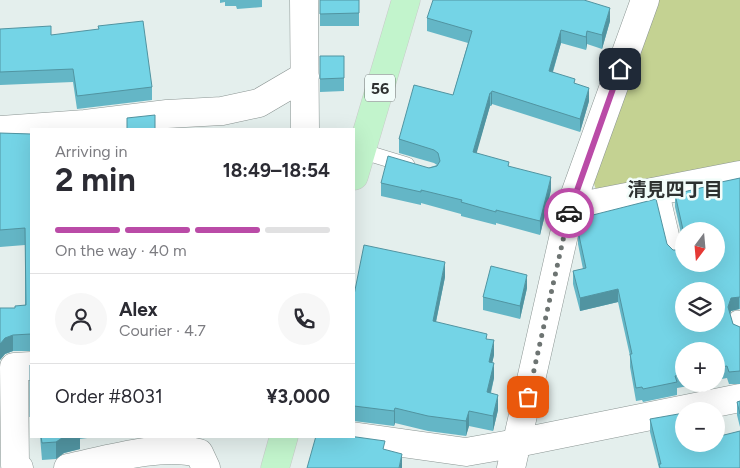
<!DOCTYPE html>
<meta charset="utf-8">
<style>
:root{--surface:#fff;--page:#f7f7f7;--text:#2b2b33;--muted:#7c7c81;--line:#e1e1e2;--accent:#ba4ba7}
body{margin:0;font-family:Figtree,"Noto Sans JP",sans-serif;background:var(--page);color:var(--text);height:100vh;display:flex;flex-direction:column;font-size:19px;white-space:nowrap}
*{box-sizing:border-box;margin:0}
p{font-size:16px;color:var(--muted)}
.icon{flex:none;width:28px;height:28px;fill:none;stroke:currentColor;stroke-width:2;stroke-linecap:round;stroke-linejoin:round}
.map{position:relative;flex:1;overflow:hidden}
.drawer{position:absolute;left:30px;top:128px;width:325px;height:310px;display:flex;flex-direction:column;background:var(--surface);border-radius:0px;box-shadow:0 5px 20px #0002}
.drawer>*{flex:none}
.needle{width:32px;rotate:196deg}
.fabs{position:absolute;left:675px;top:222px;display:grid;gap:10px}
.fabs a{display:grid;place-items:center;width:50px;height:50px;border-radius:50%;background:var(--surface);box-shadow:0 5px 20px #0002;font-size:25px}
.pin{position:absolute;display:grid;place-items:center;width:42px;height:42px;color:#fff;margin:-21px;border-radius:10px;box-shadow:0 2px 8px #0006}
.courier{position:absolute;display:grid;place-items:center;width:50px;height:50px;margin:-25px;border:4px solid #ba4ba7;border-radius:50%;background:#fff;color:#222;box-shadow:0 1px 6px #0007}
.headline em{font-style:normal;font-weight:700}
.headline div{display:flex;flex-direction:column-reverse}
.headline{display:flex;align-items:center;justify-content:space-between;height:85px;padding:0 25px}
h1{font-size:32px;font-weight:700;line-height:38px}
.bar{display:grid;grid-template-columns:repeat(4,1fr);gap:8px 5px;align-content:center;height:60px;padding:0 25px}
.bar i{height:6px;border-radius:4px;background:var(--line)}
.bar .active{background:var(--accent)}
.bar p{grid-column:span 4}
.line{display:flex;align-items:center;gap:12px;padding:0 25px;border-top:1px solid var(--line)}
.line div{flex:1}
.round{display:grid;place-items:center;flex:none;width:52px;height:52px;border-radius:26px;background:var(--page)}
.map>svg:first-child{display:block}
</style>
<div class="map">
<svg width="740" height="468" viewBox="0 0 740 468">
<rect width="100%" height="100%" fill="#e4efed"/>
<path fill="#c4d292" d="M657,0H740V164L598,195L593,181Z"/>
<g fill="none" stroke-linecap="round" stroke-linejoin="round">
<g stroke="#8b9593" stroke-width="16">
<path id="lane" d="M361,151L407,165
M661,190L676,254
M737,318L740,331"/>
</g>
<g stroke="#8b9593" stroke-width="29">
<path id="street" d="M304,0L305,129
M0,130L85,124L167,114L222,111L259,103L305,76
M570,208L740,175
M352,436L466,452L517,443L740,398
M19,468L15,465L14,367L31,366
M68,468C106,460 160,443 199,453L206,468
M511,468L570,208L645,0"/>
</g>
<g stroke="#c8c9c9" stroke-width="29">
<path id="primary" d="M354,176L406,0
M275,468L284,436"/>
</g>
<use href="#lane" stroke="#fff" stroke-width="15"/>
<use href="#street" stroke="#fff" stroke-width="28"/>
<use href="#primary" stroke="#c2f4cc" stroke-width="28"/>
</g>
<path fill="#64b6c6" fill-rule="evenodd" d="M220,0H262V7L237,9L236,6H225V2L220,3Z
M320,0H359V26H320Z
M427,18L610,21L602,49L587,44L586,50L561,43L553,72L575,84L589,101L580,132L492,104L491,106H490L476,153L509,166L551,190L540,235L496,223V225L461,216V214L421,203V205L381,196V183L437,165L434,163L399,153V139L453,95L468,43L427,31Z
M0,29L51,35L152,87V100L77,109L73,82L0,85Z
M320,56H344V91L320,92Z
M0,133L31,134V351H13L5,354L0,360V308H15L25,305V245L0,247Z
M740,178V309L731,311L730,314L733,324L740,327V384H729L727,378L716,380V351H684V384H700L677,388V395L643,402L642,400L636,401L630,367V356L618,302L580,311L573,284V271L583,269L578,244V231L667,244L673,250H679L684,246L675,207V194ZM684,231L716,264H684Z
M445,277L436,322L487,339L494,355L492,363L494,378L491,393L498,410L493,431L469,426L466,436L428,431L395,423L394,426L354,421V295Z
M527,288L520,319L483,310V297Z
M31,365V433H30V382Z
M740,401V427L737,415V402Z
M650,419L684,444H716L740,468H659L650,432Z
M40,436H102L80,439V449L64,453L56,459L42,460Z"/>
<path fill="#5194a1" d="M610,8V21L602,49V35Z
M561,30V43L549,84V71Z
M587,31V44L586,50V37Z
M589,88V101L580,132V119Z
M492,91V104L491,106V93Z
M490,93V106L473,166V152Z
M551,177V190L540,235V221Z
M445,262V277L433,336V321Z
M527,275V288L520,319V306Z
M618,289V302L580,311V298Z
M739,296V309L731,311L728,320V307L731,298Z
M13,335V351L5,354L0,360V344L5,338Z
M494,340V355L489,377V362Z
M494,363V378L487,407V392Z
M498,395V410L493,431V416Z
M395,408V423L394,426V411Z
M469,411V426L466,436V421Z
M64,436H80V449L64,453L56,459V442Z
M402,454V468H399Z"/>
<path fill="#74d4e6" stroke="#5194a1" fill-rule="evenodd" d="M320,0H359V13L320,14Z
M433,0H584L610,8L602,35L587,31L586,37L561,30L549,71L575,79L574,83L589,88L580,119L492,91L491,93H490L473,152L509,162L508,166L551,177L540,221L496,210V212L461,202L462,200L421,190V192L381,183L388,156L429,168L437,166L440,161L438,153L434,150L399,139L414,85L453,95L472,31L427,18Z
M143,21L152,87L77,96L73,69L0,72V29L51,26V35L99,29L98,26Z
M320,56H344V78L320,79Z
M155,115V129H127V118Z
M0,133L31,134V334L13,335L5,338L0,344V308H15V306L26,305L25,228L0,230Z
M740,178V297L731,298L728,307L733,324L740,327V371L729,372L727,366L716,368V351H684V374L675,376L677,382L643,389L642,387L636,388L630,354H632L618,289L580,298L573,271L586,268L578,231L581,218L656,199L667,244L673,250H679L684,245V264H716V231H684V234L675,194L713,185L712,184ZM684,291H716V324H684Z
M364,245L445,262L433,321L487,334L486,339L494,340L489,362L494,363L487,392L498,395L493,416L469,411L466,421L428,416L395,408L394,411L354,406V295Z
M491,266L527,275L520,306L483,297Z
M30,365H31V417H30Z
M740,401V414L737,402Z
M684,413V444H716V437L740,431V468H660L659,464H661L650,419Z
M41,436H65L56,442L42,443Z
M316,436H349L385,441L383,449L402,454L399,468H307Z"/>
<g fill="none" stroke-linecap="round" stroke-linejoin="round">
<path stroke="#6d7472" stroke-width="5" stroke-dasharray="0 9" d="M528,397L569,213"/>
<path stroke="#ba4ba7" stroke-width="6" d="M569,213L620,69"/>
</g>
<g text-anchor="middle" stroke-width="5" stroke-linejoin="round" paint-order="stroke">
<rect fill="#f2fdfa" stroke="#686e6d" stroke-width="1" x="365" y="74.5" width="30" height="27" rx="4"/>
<g font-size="16" font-weight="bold" fill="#2d3130">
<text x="380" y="94">56</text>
</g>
<g font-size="19" font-weight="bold" fill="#2d3130" stroke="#f2fdfa">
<text x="675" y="196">清見四丁目</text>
</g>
</g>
</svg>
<div class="fabs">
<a><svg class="needle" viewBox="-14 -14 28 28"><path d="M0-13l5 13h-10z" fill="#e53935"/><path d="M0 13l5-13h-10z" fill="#7c7c81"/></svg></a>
<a><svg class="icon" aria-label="layers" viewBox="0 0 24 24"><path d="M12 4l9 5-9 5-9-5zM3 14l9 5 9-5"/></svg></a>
<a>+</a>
<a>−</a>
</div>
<div class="pin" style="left:528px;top:397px;background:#ea580c"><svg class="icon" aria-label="bag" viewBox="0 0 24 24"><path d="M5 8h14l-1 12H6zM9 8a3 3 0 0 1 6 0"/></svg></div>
<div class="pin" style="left:620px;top:69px;background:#1f2937"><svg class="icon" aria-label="home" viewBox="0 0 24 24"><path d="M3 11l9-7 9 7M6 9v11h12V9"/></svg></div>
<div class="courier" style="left:569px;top:213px"><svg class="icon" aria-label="car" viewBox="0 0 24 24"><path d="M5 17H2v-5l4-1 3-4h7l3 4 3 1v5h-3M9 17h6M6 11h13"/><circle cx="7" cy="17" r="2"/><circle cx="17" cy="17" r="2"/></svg></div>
<section class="drawer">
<div class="headline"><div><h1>2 min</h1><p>Arriving in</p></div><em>18:49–18:54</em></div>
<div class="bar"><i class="active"></i><i class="active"></i><i class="active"></i><i></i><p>On the way · 40 m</p></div>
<div class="line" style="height:90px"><a class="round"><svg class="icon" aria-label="person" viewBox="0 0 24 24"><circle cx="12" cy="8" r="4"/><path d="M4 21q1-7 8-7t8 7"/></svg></a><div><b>Alex</b><p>Courier · 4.7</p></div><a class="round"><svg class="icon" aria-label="phone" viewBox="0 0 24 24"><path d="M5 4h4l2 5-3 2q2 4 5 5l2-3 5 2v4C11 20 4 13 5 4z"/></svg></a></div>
<div class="line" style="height:65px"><div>Order #8031</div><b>¥3,000</b></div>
</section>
</div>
